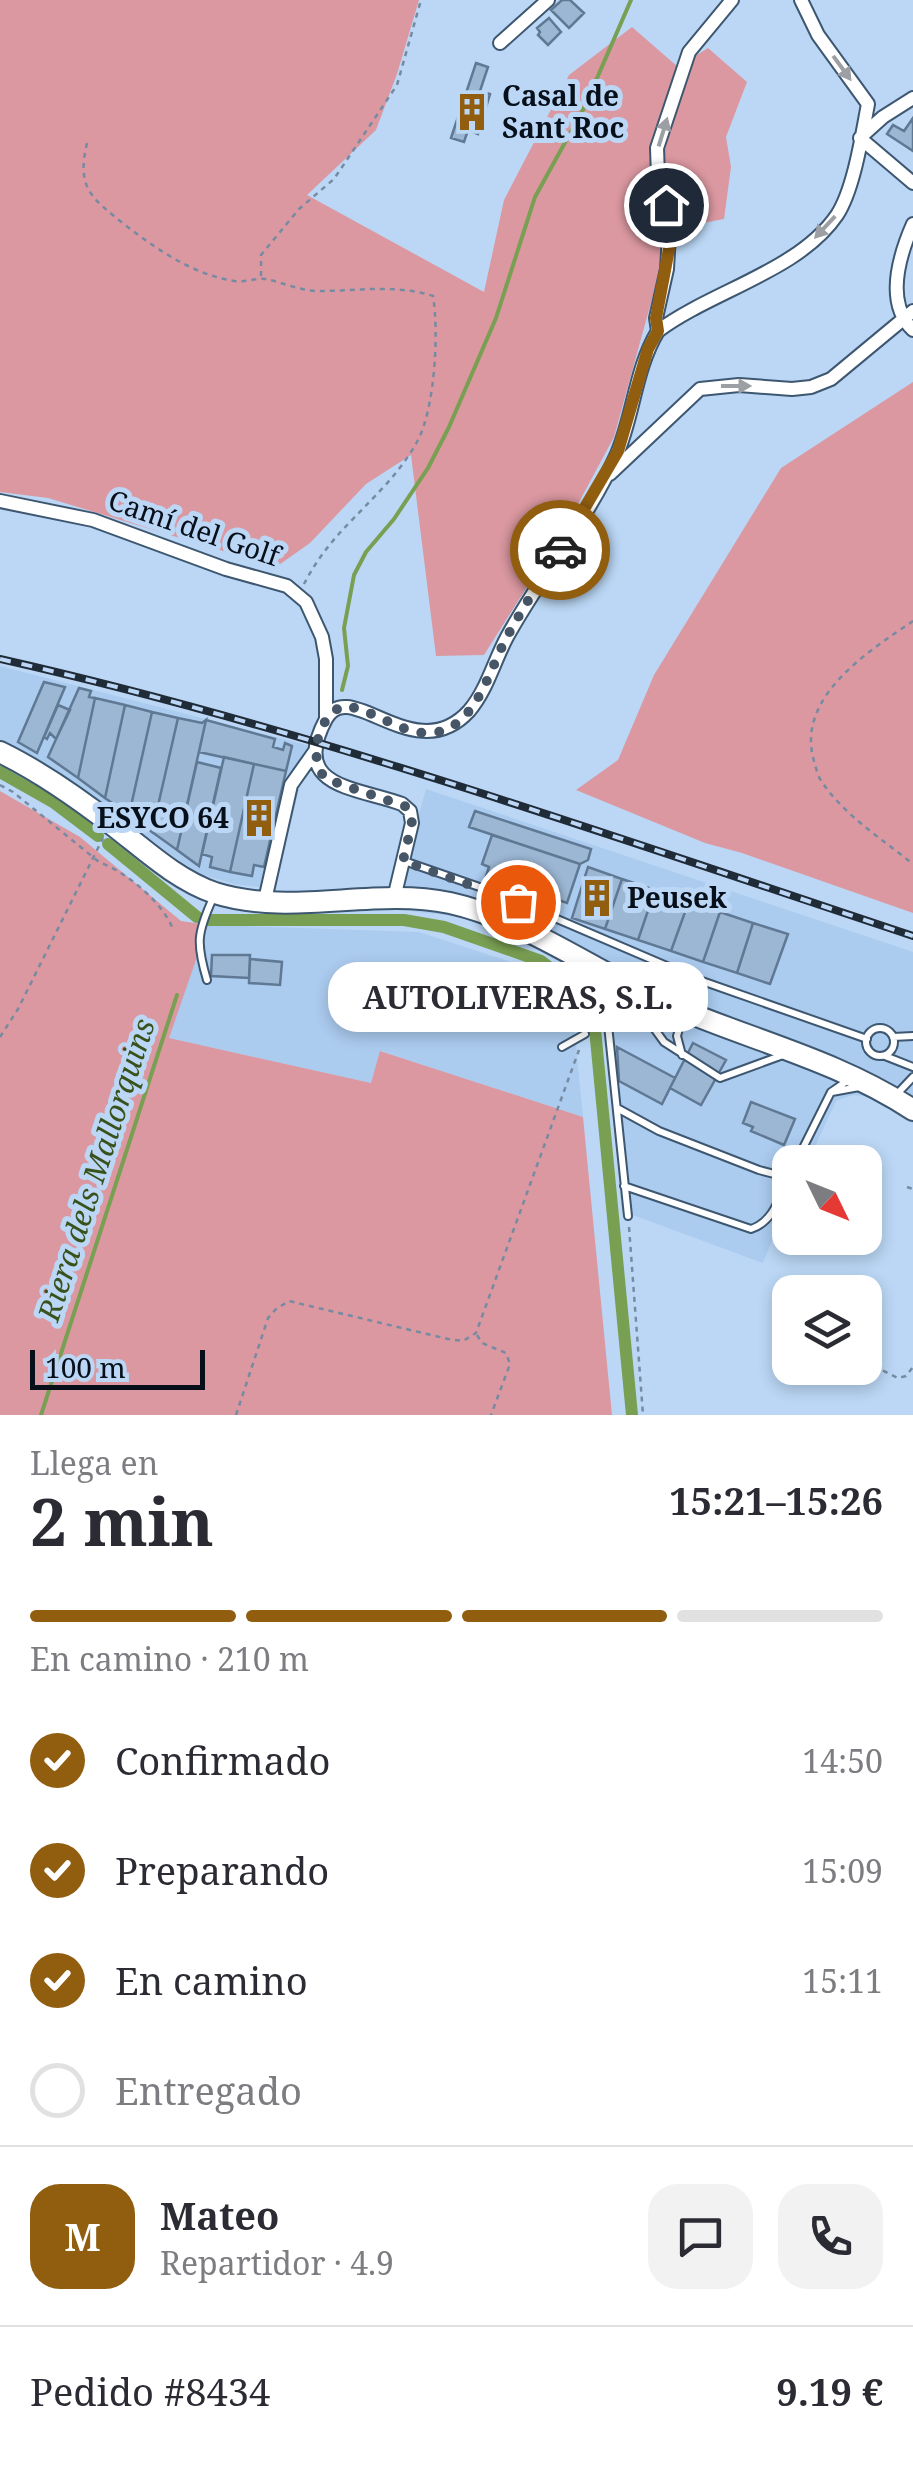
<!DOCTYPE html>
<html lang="es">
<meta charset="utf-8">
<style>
:root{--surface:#fff;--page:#f2f2f3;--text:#2b2b33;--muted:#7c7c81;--line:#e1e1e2;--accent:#915e10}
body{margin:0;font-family:"Noto Serif",serif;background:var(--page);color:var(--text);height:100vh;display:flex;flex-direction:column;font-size:38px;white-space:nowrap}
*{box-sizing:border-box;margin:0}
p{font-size:32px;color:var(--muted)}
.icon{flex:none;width:55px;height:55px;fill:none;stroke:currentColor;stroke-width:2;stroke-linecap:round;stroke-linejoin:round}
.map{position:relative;height:1415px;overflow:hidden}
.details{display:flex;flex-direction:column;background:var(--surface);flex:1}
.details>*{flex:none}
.needle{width:65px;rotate:133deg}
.tools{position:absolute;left:772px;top:1145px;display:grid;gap:20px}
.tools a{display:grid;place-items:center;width:110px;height:110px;border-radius:20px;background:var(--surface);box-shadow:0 5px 15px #0003;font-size:50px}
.scale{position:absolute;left:30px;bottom:25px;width:175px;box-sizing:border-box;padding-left:10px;border:5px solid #07101a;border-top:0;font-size:28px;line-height:35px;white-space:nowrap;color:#07101a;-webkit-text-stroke:8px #bbd7f5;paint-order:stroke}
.pin{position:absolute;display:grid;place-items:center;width:85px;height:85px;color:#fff;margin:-42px;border:5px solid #fff;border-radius:50%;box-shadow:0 2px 10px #0007}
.courier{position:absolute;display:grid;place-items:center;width:100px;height:100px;margin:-50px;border:8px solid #915e10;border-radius:50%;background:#fff;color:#222;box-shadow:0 2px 12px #0007}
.bubble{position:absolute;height:70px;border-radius:30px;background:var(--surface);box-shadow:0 5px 15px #0003;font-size:32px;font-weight:700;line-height:70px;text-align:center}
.overview em{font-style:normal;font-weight:700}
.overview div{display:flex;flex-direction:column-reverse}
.overview{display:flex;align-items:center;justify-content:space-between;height:170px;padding:0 30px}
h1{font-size:65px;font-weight:700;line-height:75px}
.bar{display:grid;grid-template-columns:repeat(4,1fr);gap:15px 10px;align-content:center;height:120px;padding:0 30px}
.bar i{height:12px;border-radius:8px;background:var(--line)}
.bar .active{background:var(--accent)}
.bar p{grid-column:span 4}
.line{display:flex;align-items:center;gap:25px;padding:0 30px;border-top:2px solid var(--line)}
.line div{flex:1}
.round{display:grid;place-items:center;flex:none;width:105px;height:105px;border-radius:30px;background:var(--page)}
ol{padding:0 30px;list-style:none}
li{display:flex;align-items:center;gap:30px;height:110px}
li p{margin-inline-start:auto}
li .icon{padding:10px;border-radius:50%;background:var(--accent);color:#fff;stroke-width:4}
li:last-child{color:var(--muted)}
li i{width:55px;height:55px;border:5px solid var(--line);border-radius:50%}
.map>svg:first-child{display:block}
</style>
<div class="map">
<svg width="913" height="1415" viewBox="0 0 913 1415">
<rect width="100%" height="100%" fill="#bbd7f5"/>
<path fill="#abcbef" d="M0,666L310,746L274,889L234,884L200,874L26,758L0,747Z
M426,789L913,952V1124L889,1104L863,1096L853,1095L836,1101L808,1162H790V1196L763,1263L622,1211L605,1015L594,983L545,952L462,917L392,909Z
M208,925L419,932L508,961L572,1003L583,1117L381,1051L371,1083L168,1038Z"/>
<path fill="#db98a1" d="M0,0H419L397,74L376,130L307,195L484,292L504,200L569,75L632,27L678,67L708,48L747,82L726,137L731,167L724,219L660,231L664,255L614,437L571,517L484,655L436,656L411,455L366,484L310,543L276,567L48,498L0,492Z
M913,382V913L742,853L705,843L576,790L618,760L654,675L781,468Z
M0,791L80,837L181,921L208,925L169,1038L371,1083L380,1051L583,1117L612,1415H0Z"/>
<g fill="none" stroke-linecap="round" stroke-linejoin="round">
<path stroke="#799f52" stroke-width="4" d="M342,690L348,666L344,628L354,575L366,552L394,519L428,468L449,427L496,318L535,197L584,108L631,0
M41,1415L177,995"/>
<path stroke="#799f52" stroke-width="12" d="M0,772L53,802L98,836
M108,844L197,917
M209,920H404L444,927L541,961L563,978L585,1006
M595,1029L632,1415"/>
</g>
<path fill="#9cb7d4" stroke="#5f7893" stroke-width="2.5" d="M562,0H570L584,13L569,28L551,10Z
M549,18L561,32L548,45L538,35L540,32L537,28Z
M476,63L488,67L480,91L490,94L478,134L468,130L464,142L451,138Z
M913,118V151L887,134L893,125L904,131Z
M44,682L65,687L37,753L18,742Z
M79,688L91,691L89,697L95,698L78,778L48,757Z
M95,698L125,705L105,798L78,778Z
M58,705L70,710L56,739L50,733L47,739L44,737Z
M125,705L152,712L129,815L105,798Z
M152,712L178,718L152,832L129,815Z
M178,718L202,723L206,720L177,850L152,832Z
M206,720L275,739L273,747L283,750L285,743L292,746L286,771L199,752Z
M224,757L254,764L230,872L210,867L212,857L202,854Z
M197,762L221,768L199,866L177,850Z
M254,764L286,771L264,867L254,865L252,876L230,872Z
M475,811L591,849L588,860L580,864L469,827Z
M492,835L580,864L567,903L486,876L489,867L482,864Z
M588,867L622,879L605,929L572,918Z
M622,879L655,890L638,940L605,929Z
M655,890L689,901L671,951L638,940Z
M689,901L720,912L703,962L671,951Z
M720,912L753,923L737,973L703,962Z
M753,923L788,934L770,984L737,973Z
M212,955H250L249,978L211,976Z
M250,959L282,962L280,985L249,983Z
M489,967L541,984L534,1002L524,999L521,1008L502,1002L496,1018L480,1013L486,994L480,992Z
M693,1043L726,1060L701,1105L670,1088Z
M617,1047L675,1078L662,1104L619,1081Z
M751,1102L795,1119L784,1145L751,1131L753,1127L743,1123Z"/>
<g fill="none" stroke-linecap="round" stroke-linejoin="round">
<g stroke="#3e5770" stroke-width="10">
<path id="service" d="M404,861L494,892L702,981L867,1039
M598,975L606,1006L628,1216
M207,980C196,943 197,933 213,898
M627,991L664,1042L720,1078L783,1055
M606,1005L611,978
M866 1042a14 14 0 1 1 28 0a14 14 0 1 1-28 0Z
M893,1037L913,1036
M562,1047L585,1034
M682,1055L677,1036L681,1022L686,1018
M885,1056L913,1067
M832,1092L859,1087
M897,1094L913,1077
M617,1108L659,1131L759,1170L778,1175L790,1169
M796,1162L831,1092L847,1081
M624,1186L751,1229C775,1221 780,1195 790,1174"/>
</g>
<g stroke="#3e5770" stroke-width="16">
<path id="minor" d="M500,43L548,0
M863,135L883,117L913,98
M860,138L913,183
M913,224C899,256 885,303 913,330
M658,331L656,318L667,269L669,235L658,176L657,148L689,52L732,0
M610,474L700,389L739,385L792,389L811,387L831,379L913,311
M0,501L93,520L226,569L287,586L306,602L322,637L326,659V719
M394,898L412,823L410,811L402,804C356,787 289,788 326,719C349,675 415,770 469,711C487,690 494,661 507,637C541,575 588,519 617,454C634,414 635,369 658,331C711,291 799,271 837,215C854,189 862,135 868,104L818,35L801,0
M265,900L291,785L315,751"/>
</g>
<g stroke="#3e5770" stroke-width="24">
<path id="primary" d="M0,752C41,772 78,798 114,826C145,850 177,880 215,893C291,917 373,887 450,903C526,920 592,970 663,1002C746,1039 836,1059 913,1110"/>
</g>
<path stroke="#768ba2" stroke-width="2.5" stroke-dasharray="5 5" stroke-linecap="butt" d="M87,143C76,189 92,198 125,225C158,250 192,274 234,281C244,283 254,278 265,279C282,282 300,291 318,291C356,291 396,284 433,296C439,332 435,407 418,440C408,459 391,480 376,495C346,527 325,544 304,584
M261,276V255L299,209L334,179L397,85L421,0
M913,621C869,651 795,697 814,761C816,768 818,777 822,782C844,815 883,840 913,864
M0,785L13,792L99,862C126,872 161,901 172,927
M589,1024L596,1003
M0,1037L18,1009L103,838
M907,1187L913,1189
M629,1227L643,1415
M477,1335L482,1343L506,1353L510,1364L491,1415
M865,1362L898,1378L906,1376L913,1367
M236,1415L268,1318L276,1309L289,1301L448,1339L463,1341L476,1333L579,1050"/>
<use href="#service" stroke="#fff" stroke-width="6"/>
<use href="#minor" stroke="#fff" stroke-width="12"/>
<use href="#primary" stroke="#fff" stroke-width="20"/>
<g stroke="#202b38" stroke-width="8">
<path id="rail" d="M0,659C311,729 611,836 913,936"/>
</g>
<use href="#rail" stroke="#bbd7f5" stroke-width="4" stroke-dasharray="11" stroke-linecap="butt"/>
</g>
<defs><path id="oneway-solid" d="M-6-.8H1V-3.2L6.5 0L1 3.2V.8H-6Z" transform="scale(2.5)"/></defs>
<g fill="#9c9fa3">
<use href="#oneway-solid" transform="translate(842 68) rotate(54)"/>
<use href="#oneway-solid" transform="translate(663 132) rotate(-73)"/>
<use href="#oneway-solid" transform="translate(825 227) rotate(133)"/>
<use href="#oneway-solid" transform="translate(736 386)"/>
</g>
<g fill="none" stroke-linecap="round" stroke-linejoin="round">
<path stroke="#465667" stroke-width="10" stroke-dasharray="0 18" d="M518,902L403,861L412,823L407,807L326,779C307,759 318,716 343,706C371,708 395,730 423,733C475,737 488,670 508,635C524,606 542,578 560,550"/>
<path stroke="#915e10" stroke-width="12" d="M560,550L618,451L648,349L658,331L656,318L669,249L666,205"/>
</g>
<defs>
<g id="building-bare" transform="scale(3)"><path d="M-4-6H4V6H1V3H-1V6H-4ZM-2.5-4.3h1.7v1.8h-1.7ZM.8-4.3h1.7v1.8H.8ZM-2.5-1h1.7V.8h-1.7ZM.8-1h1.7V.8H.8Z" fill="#915e10" stroke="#bbd7f5" stroke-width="2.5" paint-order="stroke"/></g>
</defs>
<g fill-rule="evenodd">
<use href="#building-bare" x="472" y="112"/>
<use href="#building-bare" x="259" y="818"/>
<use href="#building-bare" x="597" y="898"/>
</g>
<g text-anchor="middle" stroke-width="10" stroke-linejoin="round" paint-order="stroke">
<g font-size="28" font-weight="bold" fill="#07101a" stroke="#bbd7f5" text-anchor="start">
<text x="502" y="106">Casal de<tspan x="502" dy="32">Sant Roc</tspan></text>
<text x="229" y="828" text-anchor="end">ESYCO 64</text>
<text x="627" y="908">Peusek</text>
</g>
<g font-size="28" fill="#07101a" stroke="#bbd7f5">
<text transform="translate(194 528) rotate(19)" y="10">Camí del Golf</text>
</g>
<g font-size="30" font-style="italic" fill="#39521c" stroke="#bbd7f5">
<text transform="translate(97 1170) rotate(-72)" y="10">Riera dels Mallorquins</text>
</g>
</g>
</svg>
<div class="tools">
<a><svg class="needle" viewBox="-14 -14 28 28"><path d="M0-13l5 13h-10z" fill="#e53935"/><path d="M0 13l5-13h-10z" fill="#7c7c81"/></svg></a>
<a><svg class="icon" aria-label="layers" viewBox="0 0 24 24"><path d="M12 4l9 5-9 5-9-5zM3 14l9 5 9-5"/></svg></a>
</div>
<div class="scale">100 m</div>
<div class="pin" style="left:518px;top:902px;background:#ea580c"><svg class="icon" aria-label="bag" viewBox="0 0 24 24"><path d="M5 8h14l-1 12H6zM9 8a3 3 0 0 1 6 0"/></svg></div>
<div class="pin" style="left:666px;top:205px;background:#1f2937"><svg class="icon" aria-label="home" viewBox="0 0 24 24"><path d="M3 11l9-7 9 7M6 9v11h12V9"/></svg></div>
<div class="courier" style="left:560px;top:550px"><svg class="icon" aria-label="car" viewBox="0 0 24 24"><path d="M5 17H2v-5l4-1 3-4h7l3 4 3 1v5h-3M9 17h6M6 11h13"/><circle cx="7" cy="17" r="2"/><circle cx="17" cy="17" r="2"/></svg></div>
<div class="bubble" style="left:328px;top:962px;width:380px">AUTOLIVERAS, S.L.</div>
</div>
<section class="details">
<div class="overview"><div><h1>2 min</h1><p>Llega en</p></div><em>15:21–15:26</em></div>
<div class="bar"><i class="active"></i><i class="active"></i><i class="active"></i><i></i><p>En camino · 210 m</p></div>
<ol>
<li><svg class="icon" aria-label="check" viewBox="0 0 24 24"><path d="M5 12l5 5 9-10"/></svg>Confirmado<p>14:50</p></li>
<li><svg class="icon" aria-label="check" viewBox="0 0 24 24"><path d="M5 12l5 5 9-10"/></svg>Preparando<p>15:09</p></li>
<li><svg class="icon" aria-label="check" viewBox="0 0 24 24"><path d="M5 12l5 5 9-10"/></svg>En camino<p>15:11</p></li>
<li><i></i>Entregado</li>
</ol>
<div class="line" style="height:180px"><b class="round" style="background:var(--accent);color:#fff">M</b><div><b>Mateo</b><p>Repartidor · 4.9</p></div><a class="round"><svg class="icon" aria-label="chat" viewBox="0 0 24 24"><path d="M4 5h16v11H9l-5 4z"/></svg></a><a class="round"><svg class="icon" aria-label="phone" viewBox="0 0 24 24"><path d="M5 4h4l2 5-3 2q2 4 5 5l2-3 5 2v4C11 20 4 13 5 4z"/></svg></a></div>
<div class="line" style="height:130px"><div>Pedido #8434</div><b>9.19 €</b></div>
</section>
